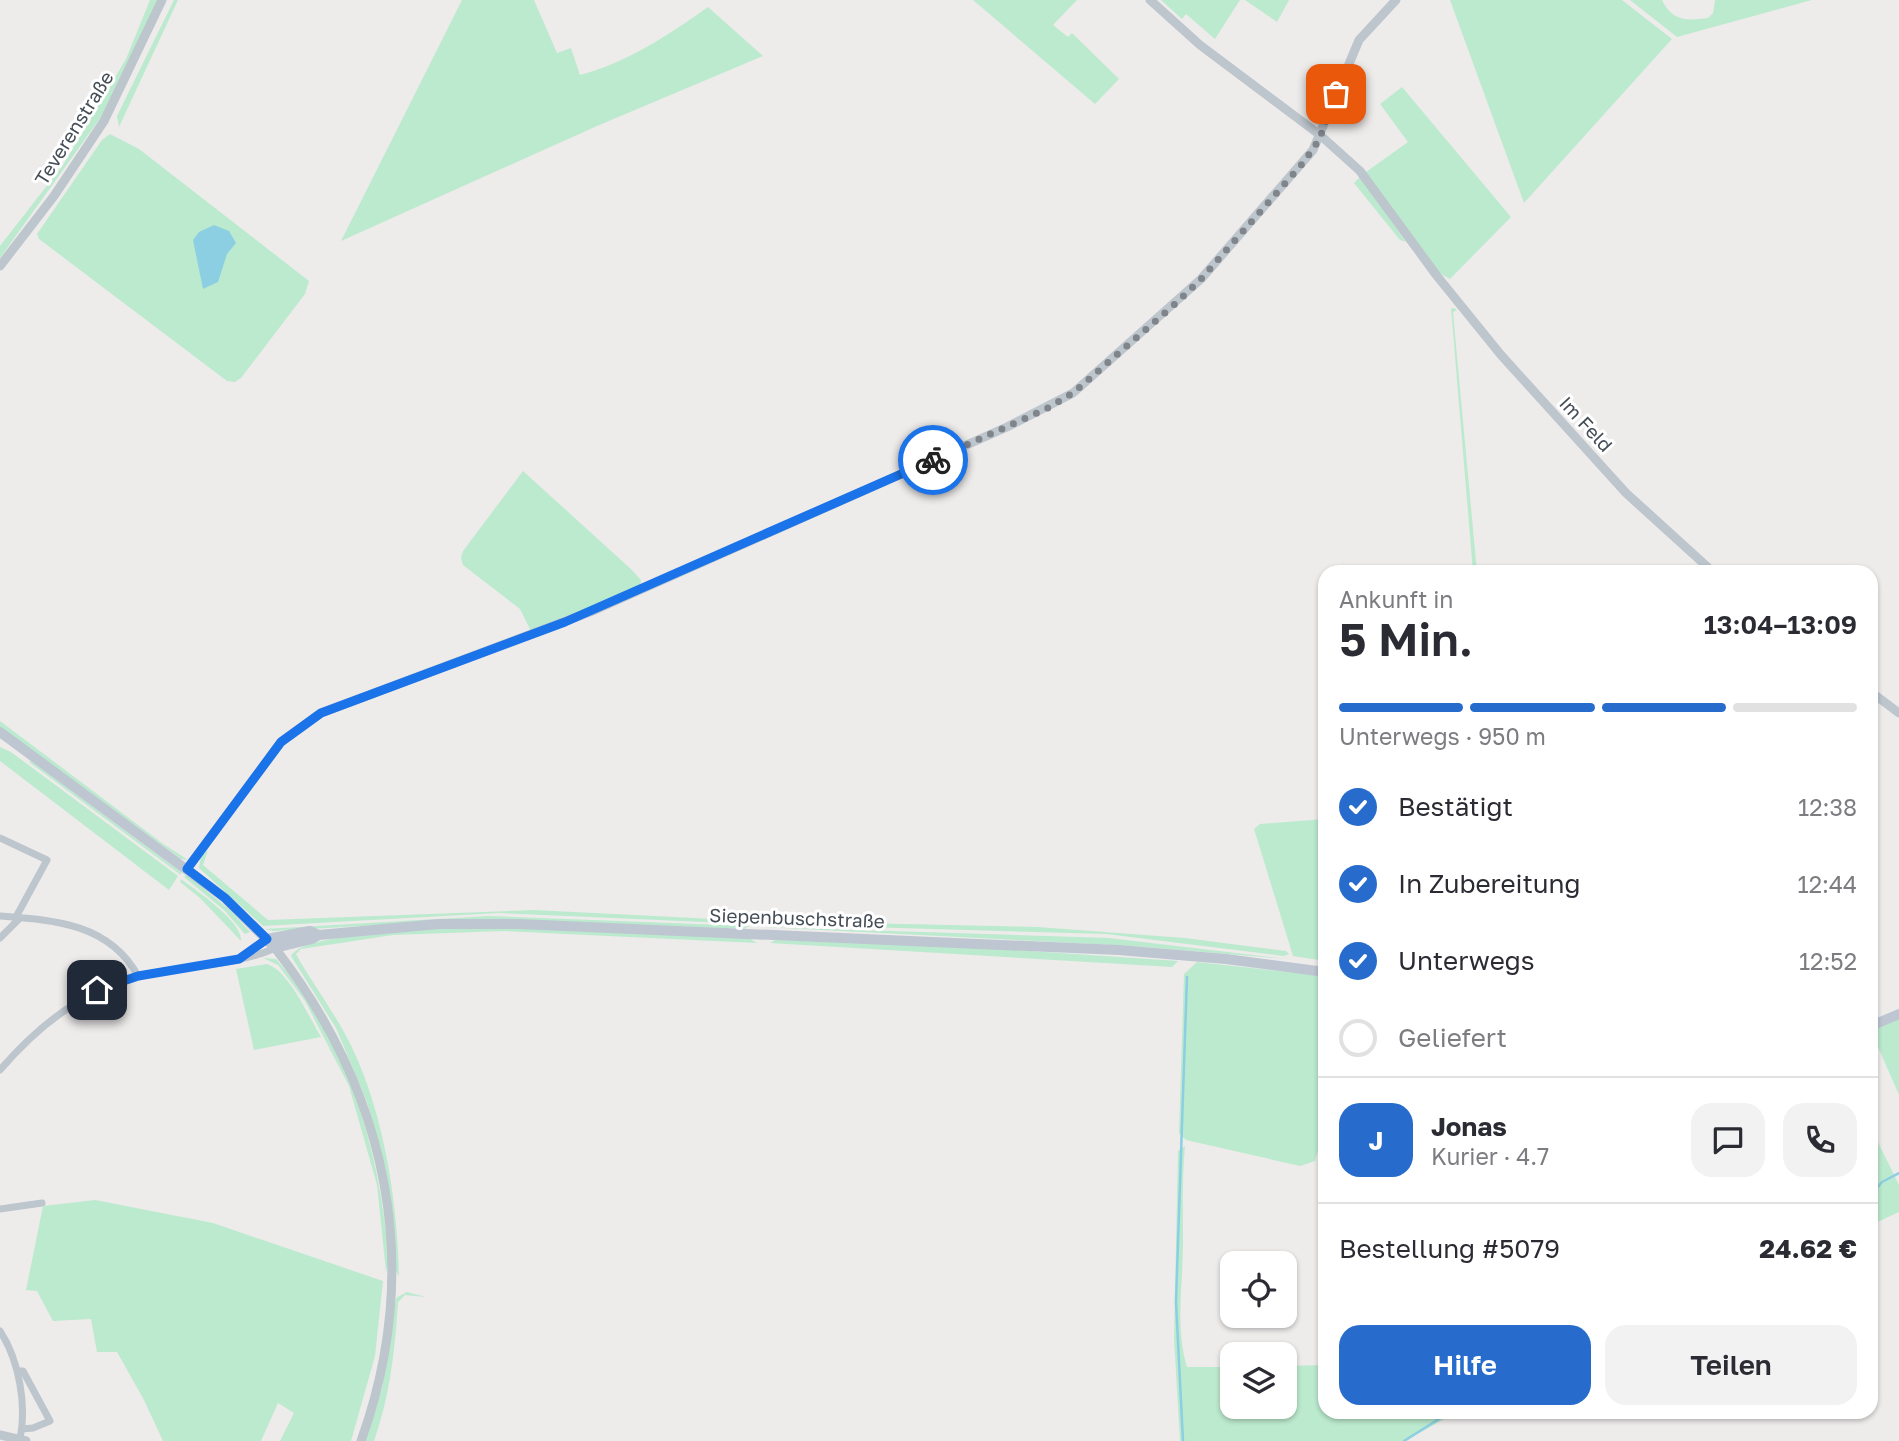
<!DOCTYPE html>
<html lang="de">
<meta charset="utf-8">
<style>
:root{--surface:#fff;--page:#f2f2f3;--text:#2b2b33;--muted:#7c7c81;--line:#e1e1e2;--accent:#276ccc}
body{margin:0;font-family:"Golos Text",sans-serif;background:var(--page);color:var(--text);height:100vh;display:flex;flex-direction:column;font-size:26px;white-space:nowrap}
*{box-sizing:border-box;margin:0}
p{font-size:23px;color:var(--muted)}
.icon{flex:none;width:38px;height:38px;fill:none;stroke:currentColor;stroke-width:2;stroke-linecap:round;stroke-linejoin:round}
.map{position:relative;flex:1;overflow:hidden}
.panel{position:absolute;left:1318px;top:565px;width:560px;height:854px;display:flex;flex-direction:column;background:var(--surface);border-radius:21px;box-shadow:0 2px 5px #0004}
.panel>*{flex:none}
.fabs{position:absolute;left:1220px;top:1251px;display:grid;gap:14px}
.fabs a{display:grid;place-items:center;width:77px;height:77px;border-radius:14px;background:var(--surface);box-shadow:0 2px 5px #0004;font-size:35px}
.pin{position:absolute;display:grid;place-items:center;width:60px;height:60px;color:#fff;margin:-30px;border-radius:14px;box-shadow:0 4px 10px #0006}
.courier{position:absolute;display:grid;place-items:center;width:70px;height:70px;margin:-35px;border:5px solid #1a73e8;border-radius:50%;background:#fff;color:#222;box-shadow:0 2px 9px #0007}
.headline em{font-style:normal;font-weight:600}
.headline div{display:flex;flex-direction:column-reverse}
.headline{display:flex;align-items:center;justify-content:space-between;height:119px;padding:0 21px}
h1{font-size:46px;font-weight:600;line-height:52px}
.bar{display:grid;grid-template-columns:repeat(4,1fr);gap:10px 7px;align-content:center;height:84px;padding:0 21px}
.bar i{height:9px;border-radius:5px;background:var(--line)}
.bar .selected{background:var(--accent)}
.bar p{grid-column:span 4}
.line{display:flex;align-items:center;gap:18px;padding:0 21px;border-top:2px solid var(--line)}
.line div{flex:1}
.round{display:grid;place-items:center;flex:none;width:74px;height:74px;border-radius:21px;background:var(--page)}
ol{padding:0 21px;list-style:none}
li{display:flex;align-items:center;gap:21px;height:77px}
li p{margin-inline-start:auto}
li .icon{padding:7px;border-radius:50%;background:var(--accent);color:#fff;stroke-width:4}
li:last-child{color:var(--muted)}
li i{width:38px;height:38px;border:4px solid var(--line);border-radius:50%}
.cta{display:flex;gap:14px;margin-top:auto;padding:14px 21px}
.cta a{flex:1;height:80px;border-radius:21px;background:var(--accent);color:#fff;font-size:28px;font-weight:600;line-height:80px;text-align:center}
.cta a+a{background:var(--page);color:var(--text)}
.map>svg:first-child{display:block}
</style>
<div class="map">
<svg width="1899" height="1441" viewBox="0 0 1899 1441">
<rect width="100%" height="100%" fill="#eeebeb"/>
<path fill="#bceace" d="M150,0H158L101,117L0,258V246L63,165L85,128L126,59Z
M174,0H178L119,127L117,116Z
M462,0H534L557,53L571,48L580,75C628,62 667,36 708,7L763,56L597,126L341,241Z
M973,0H1077L1053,25L1068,37L1072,33L1119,79L1095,104Z
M1161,0H1240L1215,39L1186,14L1182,19Z
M1245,0H1289L1277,22Z
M1450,0H1622L1672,39L1524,203Z
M1630,0H1662C1672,21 1687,21 1708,18L1713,13L1715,0H1812L1677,37Z
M1402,87L1511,217L1450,279L1439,273L1366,172L1408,142L1380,104Z
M110,134L139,149L309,281L305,294L241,378L235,382L227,381L39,239L37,234L102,140Z
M1360,177L1406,242L1400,240L1354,183Z
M1451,308L1457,309L1453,313L1477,572H1473Z
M523,471L632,570L641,580L640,587L531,631L520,609L463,565L461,558L463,551Z
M0,721L162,843L188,860L181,859L0,727Z
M0,747L11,752L178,876L169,890L0,761Z
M31,761L181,872V875L29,762Z
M1325,819V961L1293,956L1254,829L1260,824Z
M208,850L203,865L268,920L534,910L754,921L751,924L499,913L263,926L199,868L201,856Z
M187,875L230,910L250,932L245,934L224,910L184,877Z
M181,879C197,891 243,922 241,941L200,898L180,882Z
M489,916L749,926L744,929L488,919L273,931L265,929Z
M765,921L1038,927L1185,938L1286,951L1289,954L1284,956L1106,934L763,924Z
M492,927L749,938L757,943L504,931L393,935L301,949L296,954L301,963C315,986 331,1009 344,1032C382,1100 398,1200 399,1277L395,1268L392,1209L385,1166L367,1102L336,1028L291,956C304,930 459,928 492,927Z
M764,927L1109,938L1287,959L1132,946Z
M775,940L971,947L1178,961L1172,967L770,943Z
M263,958L276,959C340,1031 374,1131 385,1225C387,1238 391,1261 386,1272L377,1185L349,1086L305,1001L278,965Z
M1197,962L1325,976V1124L1315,1161L1300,1166L1186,1140L1179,1133L1184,974Z
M267,964C289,971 309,1017 321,1037L254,1050L236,969Z
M1899,1019V1095L1871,1031Z
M1871,1140H1877L1899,1185V1212L1871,1225Z
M1185,1146C1182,1179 1183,1210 1183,1243C1183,1285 1175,1327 1187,1367H1232V1407H1284L1285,1366L1325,1365V1412H1457L1405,1441H1180L1174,1338L1178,1151Z
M95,1200L213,1223L383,1281L375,1356L351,1441H280L294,1413L278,1403L261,1441H163L144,1400L117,1352H97L91,1319L53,1321L37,1291L26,1290L43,1206Z
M407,1292L426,1297L405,1295L398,1302C395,1350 390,1396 374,1441H365L382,1388L396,1298Z"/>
<path fill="#8ccfe3" d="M214,225L229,231L236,243L227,254L218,282L203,289L193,240L199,232Z"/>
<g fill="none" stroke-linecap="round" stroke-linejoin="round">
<path stroke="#8ccfe3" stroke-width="2.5" d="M1871,1195L1882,1182L1899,1173
M1183,1441L1176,1302L1187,977
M1404,1441L1450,1412"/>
<path stroke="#bdc5cd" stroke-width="7" d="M0,838L47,860L16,917
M0,916C53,920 109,923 138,976
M0,938L20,918
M239,959L267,939
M0,1070C51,1011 99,981 177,969C210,964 245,962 275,948
M0,1209L42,1203
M0,1331C19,1360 27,1405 20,1439
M17,1371H23L50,1421L33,1428L22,1429"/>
<path stroke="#bdc5cd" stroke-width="9" d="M1150,0L1200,45L1320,135L1360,171L1437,276L1501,355L1626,493L1713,572
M0,266L54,196L104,121L162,0
M1871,692L1899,713
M187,869L281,742L321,713L595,610L1007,427L1073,393L1201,279L1313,150L1359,40L1396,0
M275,948C388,1094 424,1266 361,1441
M0,1435L26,1441"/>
<path stroke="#bdc6d1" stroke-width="10" d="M0,732L225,898L275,948L312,939L319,935
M267,939L310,931L319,935L439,924H518L1119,950L1226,959L1325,972
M1871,1026L1899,1014"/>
</g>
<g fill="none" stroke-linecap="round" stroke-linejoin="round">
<path stroke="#80858b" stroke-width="7" stroke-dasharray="0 12.6" d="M933,460L1046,409L1073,393L1175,304L1201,279L1303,163L1319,140L1336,94"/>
<path stroke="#1a73e8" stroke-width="9" d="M97,990L138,976L239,959L267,939L225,898L187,869L281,742L321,713L565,622L933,460"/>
</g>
<g text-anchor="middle" stroke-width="6" stroke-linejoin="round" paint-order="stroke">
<g font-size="19" fill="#454e57" stroke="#fff">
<text transform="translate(74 128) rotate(-58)" y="7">Teverenstraße</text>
<text transform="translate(1586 424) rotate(47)" y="7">Im Feld</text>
<text transform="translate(797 918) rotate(2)" y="7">Siepenbuschstraße</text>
</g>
</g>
</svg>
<div class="fabs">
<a><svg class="icon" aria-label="locate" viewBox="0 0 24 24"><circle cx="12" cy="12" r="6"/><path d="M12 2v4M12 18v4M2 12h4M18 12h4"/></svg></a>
<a><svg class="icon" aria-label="layers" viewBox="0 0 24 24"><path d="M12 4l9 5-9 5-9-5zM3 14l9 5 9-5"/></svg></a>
</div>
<div class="pin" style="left:1336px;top:94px;background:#ea580c"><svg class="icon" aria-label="bag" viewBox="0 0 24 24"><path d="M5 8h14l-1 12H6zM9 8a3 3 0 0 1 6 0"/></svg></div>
<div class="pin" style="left:97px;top:990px;background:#1f2937"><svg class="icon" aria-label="home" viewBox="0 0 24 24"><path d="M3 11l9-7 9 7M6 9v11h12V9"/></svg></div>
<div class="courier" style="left:933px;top:460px"><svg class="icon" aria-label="bike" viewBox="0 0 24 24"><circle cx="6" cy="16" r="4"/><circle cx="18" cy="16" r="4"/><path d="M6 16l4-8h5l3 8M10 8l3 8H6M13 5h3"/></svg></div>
<section class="panel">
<div class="headline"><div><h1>5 Min.</h1><p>Ankunft in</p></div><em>13:04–13:09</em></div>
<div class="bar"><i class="selected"></i><i class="selected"></i><i class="selected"></i><i></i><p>Unterwegs · 950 m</p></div>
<ol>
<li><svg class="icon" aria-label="check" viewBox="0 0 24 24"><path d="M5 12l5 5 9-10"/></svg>Bestätigt<p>12:38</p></li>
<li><svg class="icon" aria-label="check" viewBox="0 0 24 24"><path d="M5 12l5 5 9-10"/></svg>In Zubereitung<p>12:44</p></li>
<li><svg class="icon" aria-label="check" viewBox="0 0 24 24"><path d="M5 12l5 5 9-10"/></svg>Unterwegs<p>12:52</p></li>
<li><i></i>Geliefert</li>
</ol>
<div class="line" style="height:126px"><b class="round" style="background:var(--accent);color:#fff">J</b><div><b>Jonas</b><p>Kurier · 4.7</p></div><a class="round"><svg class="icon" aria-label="chat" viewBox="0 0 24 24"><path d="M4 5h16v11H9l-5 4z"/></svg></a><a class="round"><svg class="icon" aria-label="phone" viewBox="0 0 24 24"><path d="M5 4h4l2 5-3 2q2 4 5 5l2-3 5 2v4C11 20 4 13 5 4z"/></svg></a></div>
<div class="line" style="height:91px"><div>Bestellung #5079</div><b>24.62 €</b></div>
<div class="cta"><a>Hilfe</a><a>Teilen</a></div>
</section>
</div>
